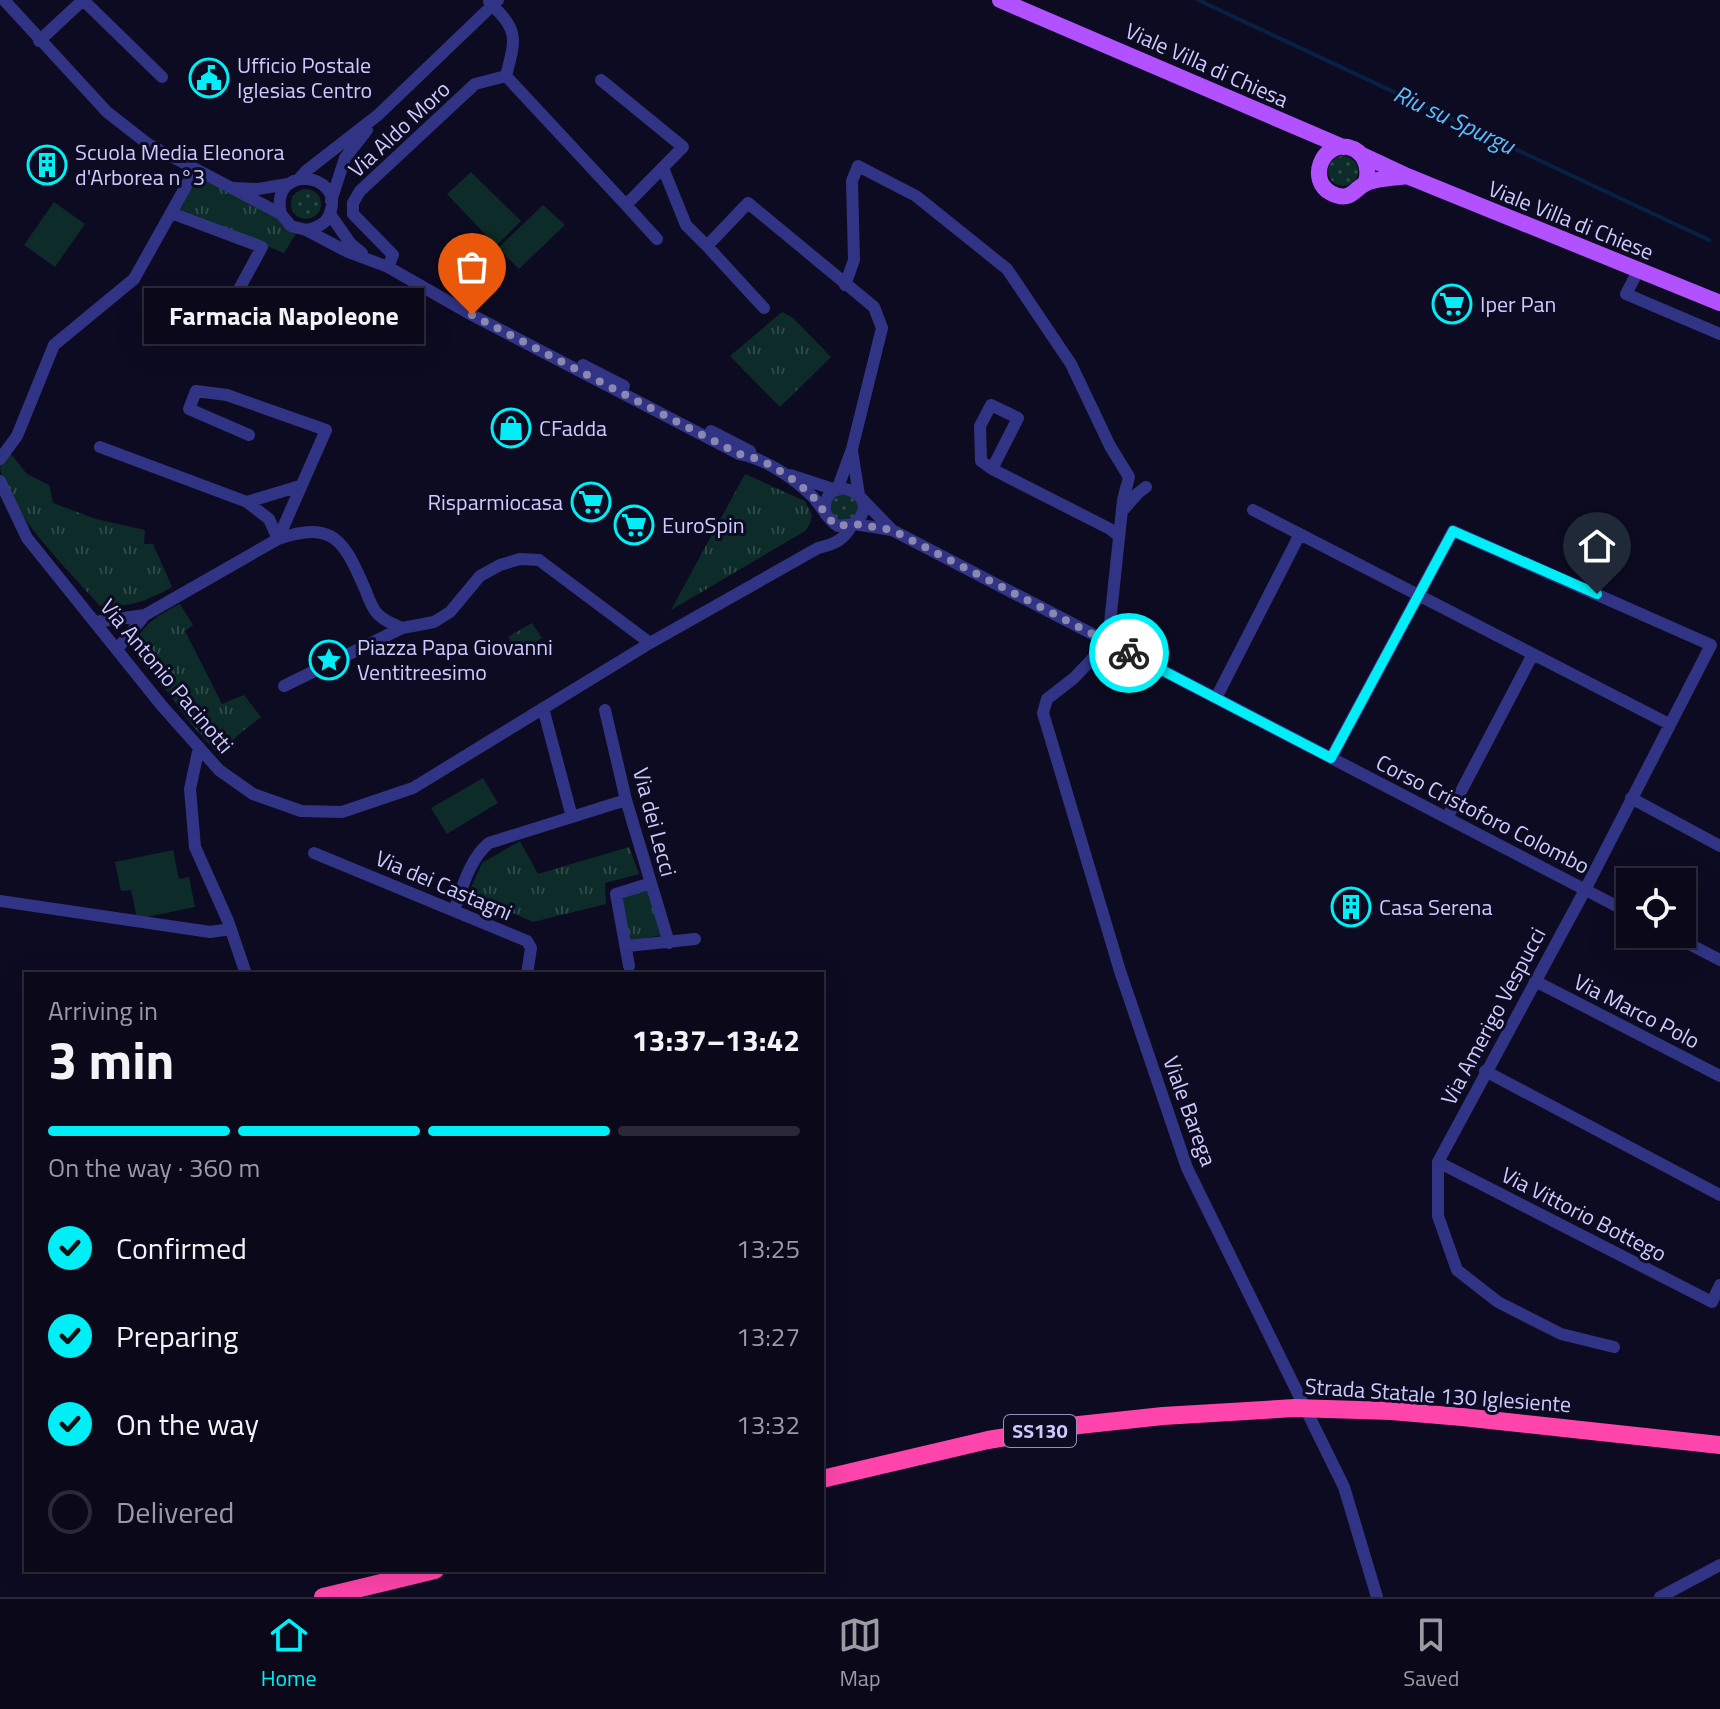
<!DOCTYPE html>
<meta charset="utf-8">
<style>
:root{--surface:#0a0819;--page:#181626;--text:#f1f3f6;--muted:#999aa2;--line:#2a2938;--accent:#00eef5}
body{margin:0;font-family:"Titillium Web",sans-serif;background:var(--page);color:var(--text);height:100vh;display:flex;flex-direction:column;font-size:30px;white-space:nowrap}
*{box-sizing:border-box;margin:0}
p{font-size:26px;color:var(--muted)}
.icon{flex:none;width:44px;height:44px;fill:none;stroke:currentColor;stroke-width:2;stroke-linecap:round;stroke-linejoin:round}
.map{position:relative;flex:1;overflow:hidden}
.drawer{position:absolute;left:24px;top:972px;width:800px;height:600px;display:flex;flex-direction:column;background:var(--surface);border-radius:0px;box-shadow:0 8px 32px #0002,0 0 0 2px var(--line)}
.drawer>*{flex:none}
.fabs{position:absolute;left:1616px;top:868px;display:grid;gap:16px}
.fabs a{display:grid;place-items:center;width:80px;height:80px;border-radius:0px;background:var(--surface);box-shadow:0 8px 32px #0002,0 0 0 2px var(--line);font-size:40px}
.pin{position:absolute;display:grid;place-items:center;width:68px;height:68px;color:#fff;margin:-82px -34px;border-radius:50% 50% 50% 0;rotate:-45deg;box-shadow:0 0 8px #0007}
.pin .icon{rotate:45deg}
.courier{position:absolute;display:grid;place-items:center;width:80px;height:80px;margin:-40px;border:6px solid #00eef5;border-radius:50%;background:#fff;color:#222;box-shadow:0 2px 10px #0007}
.bubble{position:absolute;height:56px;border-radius:0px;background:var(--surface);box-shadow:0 8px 32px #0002,0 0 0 2px var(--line);font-size:26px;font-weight:700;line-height:56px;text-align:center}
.overview em{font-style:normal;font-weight:700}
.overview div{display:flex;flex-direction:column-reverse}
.overview{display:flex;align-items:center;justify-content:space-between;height:136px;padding:0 24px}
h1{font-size:52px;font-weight:700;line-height:60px}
.bar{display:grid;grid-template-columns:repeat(4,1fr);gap:12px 8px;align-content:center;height:96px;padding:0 24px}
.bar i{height:10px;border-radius:6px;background:var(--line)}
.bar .active{background:var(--accent)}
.bar p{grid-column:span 4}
ol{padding:0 24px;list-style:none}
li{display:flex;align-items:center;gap:24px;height:88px}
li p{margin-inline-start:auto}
li .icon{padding:8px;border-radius:50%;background:var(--accent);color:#111;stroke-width:4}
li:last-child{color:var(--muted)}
li i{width:44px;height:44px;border:4px solid var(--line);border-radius:50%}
.dock{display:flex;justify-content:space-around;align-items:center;height:112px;border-top:2px solid var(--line);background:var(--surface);font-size:22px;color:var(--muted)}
.dock a{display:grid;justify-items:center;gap:4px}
.dock .active{color:var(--accent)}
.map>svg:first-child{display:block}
</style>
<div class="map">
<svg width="1720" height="1597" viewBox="0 0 1720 1597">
<defs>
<pattern id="grass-dots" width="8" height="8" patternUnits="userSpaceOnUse" patternTransform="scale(2)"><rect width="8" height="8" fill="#0d2b28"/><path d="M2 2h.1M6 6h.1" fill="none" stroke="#2f4848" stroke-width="1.8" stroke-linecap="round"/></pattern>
<pattern id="park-tufts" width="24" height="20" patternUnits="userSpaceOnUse" patternTransform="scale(2)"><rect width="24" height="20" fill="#0d2b28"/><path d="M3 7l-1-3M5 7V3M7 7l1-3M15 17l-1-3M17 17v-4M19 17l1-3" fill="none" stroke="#2f4848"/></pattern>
</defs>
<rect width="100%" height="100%" fill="#0d0b21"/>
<path fill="url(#grass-dots)" d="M1328 171a15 15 0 1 1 30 0a15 15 0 1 1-30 0Z
M291 204a15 15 0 1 1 30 0a15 15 0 1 1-30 0Z
M845,492L859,502L858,515L843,523L832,517L829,505L833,497Z"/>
<path fill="url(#park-tufts)" d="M197,175L279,215L297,232L284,253L178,210Z
M782,312L793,318L831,357L780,407L730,356Z
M10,453L27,474L49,485L53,503L96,519L145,530L144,544H153L172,587C145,602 131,607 100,606C73,575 0,504 0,464Z
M745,474L805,501L812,515L810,524L805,531L671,610Z
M180,604L193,625L185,631L222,704L244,695L261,717L238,735L220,756L192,725L133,646C144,623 158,615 180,604Z
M532,623L542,638L516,654L508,637Z
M520,841L538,874L629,847L639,874L605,883L606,904L533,922L508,911L503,920L465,901L482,863Z
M649,888L662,935L630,941L620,895Z"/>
<path fill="#0d2b28" d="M471,172L521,221L496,246L447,194Z
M54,202L85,224L55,267L24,245Z
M543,205L565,225L519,269L498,248Z
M483,778L498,803L447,834L431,808Z
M173,850L179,879L189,877L195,907L137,919L131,890L121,891L115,862Z"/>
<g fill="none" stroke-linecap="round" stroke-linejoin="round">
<path stroke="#072144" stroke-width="4" d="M1198,0L1709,240"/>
<path stroke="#313484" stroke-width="12" d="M4,0L107,112L148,144L281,214L291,226L306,230L348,252L388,267L472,315L739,454C764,458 794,478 812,496C822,506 826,519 838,526L854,524L892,530
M83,0L162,77
M489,2C519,31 516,37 506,76
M39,41L83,0
M663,168L686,225L707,246L748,203L874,307L882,328L852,449L837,490
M299,179L306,171L378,115L498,0
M234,188L258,189L288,184
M331,201L345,158L367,130
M626,205L657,239
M171,213L262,247L238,291
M281,214C269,163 345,172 330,213C327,223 317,228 306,230
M330,214L350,243L362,253
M707,246L764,308
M388,267L393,255L353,214V203L360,191L475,84L506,76L626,205L683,147L601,80
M1638,271L1626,294L1720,334
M845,285L854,260L852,181L858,166L916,196L1007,269L1071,364L1110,446L1129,477L1123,500L1108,642
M583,365L624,386
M711,431L750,451L751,456
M249,435L189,409L196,391L227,395L326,430L278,539
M100,447L247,502L269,519L278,539
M852,451L859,495
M0,459L17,436L54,345L134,279L195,170
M992,469L1018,418L991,405L980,426L981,461L992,469L1110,529L1119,536
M790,475L836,490
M0,481L27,538L162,706L219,770L253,794L301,811L342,812L413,788L650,643L818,548C835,544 844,540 852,525
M861,498L892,530L1630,913
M247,502L300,486
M1124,509L1138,493L1146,487
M1253,510L1669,724
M825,512C821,469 888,494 854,524
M95,622L145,615
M1108,642L1074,678L1047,699L1043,713L1120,971L1187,1168L1344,1487L1377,1597
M118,648L145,615L278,539C334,520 344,541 365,589C368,596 371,606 376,612C382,620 393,624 402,628
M284,686L402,628L434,622L450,612L480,576L500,565L520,559L539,560L650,643
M1216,698L1300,534
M543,708L572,817
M605,710L626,800L669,943
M199,747L190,789L195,847L228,921L246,974
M1331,758L1453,531L1711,645L1585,890L1438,1162V1216L1457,1270L1498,1302L1561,1334L1614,1347
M1631,798L1720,846
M1447,818L1533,654
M314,853L527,941L531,948L527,974
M0,901L210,932L231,929
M454,911C462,888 470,858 489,843L626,800
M1670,934L1720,960
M627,946L695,939
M629,966L616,894L651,883
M1535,981L1720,1076
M1485,1071L1720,1195
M1438,1162L1712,1302L1720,1285
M1660,1597L1720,1565"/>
<path stroke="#b251ff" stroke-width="16" d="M1000,0L1343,147
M1360,154L1407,176L1720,303
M1366,182C1370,168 1365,151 1348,147C1322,142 1307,180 1331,193C1352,204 1355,186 1369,182C1381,178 1395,178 1407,176"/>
<path stroke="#ff45ac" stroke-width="18" d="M822,1479L988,1440L1079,1425L1163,1416L1295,1408L1391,1411L1462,1417L1720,1445
M323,1597L435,1570"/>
</g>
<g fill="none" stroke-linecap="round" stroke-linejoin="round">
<path stroke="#8a87b1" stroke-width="8" stroke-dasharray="0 14.4" d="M472,315L739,454C764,458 794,478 812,496C822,506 826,519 838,526L854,524L892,530L1129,653"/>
<path stroke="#00eef5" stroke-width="10" d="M1129,653L1331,758L1453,531L1597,594"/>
</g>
<defs>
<g id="civic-ring" transform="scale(2)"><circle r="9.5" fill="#0d0b21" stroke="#00eef5" stroke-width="1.5"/><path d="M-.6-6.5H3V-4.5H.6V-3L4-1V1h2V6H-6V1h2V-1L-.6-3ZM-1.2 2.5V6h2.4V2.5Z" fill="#00eef5"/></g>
<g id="building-ring" transform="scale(2)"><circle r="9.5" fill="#0d0b21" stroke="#00eef5" stroke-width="1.5"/><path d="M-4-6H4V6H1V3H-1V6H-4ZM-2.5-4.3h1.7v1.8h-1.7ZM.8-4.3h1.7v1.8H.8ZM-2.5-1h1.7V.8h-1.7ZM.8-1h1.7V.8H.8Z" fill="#00eef5"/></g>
<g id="supermarket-ring" transform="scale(2)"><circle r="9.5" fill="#0d0b21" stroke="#00eef5" stroke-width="1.5"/><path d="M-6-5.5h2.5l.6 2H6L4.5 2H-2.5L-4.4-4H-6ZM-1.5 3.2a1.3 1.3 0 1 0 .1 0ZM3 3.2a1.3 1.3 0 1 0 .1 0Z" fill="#00eef5"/></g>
<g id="shop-ring" transform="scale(2)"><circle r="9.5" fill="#0d0b21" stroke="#00eef5" stroke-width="1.5"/><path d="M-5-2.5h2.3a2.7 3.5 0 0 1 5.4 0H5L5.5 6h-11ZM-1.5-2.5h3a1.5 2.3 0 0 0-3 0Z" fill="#00eef5"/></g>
<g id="sight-ring" transform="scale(2)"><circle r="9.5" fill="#0d0b21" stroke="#00eef5" stroke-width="1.5"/><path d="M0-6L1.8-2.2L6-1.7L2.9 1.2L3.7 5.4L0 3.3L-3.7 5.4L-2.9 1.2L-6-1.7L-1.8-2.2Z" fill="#00eef5"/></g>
</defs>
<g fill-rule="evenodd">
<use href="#civic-ring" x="209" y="78"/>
<use href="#building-ring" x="47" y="165"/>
<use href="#supermarket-ring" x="1452" y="304"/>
<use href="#shop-ring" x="511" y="428"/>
<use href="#supermarket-ring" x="591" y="502"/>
<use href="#supermarket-ring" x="634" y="525"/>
<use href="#sight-ring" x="329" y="660"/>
<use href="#building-ring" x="1351" y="907"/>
</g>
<g text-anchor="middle" stroke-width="6" stroke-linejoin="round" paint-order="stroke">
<rect fill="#0d0b21" stroke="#9391bc" stroke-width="2" x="1004" y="1415" width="72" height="32" rx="6"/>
<g font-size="20" font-weight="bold" fill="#cdcaff">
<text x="1040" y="1438">SS130</text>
</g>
<g font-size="22" fill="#cdcaff" stroke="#0d0b21" text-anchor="start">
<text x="237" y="73">Ufficio Postale<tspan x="237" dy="25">Iglesias Centro</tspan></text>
<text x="75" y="160">Scuola Media Eleonora<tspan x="75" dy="25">d'Arborea n°3</tspan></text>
<text x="1480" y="312">Iper Pan</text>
<text x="539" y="436">CFadda</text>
<text x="563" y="510" text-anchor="end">Risparmiocasa</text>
<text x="662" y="533">EuroSpin</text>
<text x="357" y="655">Piazza Papa Giovanni<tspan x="357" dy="25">Ventitreesimo</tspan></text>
<text x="1379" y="915">Casa Serena</text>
</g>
<g font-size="22" fill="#cdcaff" stroke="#0d0b21">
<text transform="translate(1207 65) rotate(24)" y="8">Viale Villa di Chiesa</text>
<text transform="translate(399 129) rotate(-43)" y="8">Via Aldo Moro</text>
<text transform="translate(1571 220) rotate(22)" y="8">Viale Villa di Chiese</text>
<text transform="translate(167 676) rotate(50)" y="8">Via Antonio Pacinotti</text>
<text transform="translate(1483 814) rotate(27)" y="8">Corso Cristoforo Colombo</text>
<text transform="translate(655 822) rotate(75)" y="8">Via dei Lecci</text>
<text transform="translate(444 885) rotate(23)" y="8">Via dei Castagni</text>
<text transform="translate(1637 1011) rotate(27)" y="8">Via Marco Polo</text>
<text transform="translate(1493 1016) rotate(-62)" y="8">Via Amerigo Vespucci</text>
<text transform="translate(1190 1111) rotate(70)" y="8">Viale Barega</text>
<text transform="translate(1584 1214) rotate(27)" y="8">Via Vittorio Bottego</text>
<text transform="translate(1438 1395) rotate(4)" y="8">Strada Statale 130 Iglesiente</text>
</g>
<g font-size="24" font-style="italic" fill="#58beff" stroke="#0d0b21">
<text transform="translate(1454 120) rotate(25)" y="8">Riu su Spurgu</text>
</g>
</g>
</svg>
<div class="fabs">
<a><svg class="icon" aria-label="locate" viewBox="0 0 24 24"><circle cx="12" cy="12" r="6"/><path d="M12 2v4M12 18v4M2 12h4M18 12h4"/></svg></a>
</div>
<div class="pin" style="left:472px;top:315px;background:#ea580c"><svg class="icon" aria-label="bag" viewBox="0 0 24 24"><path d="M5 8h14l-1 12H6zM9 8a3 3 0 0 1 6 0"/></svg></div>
<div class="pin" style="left:1597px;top:594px;background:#1f2937"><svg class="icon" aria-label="home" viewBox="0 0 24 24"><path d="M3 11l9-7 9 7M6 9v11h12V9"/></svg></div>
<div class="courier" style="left:1129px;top:653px"><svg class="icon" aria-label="bike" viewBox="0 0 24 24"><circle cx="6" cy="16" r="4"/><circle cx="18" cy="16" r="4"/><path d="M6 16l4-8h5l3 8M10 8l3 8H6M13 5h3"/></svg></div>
<div class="bubble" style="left:144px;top:288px;width:280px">Farmacia Napoleone</div>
<section class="drawer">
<div class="overview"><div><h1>3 min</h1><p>Arriving in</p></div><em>13:37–13:42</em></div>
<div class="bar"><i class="active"></i><i class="active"></i><i class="active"></i><i></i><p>On the way · 360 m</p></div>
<ol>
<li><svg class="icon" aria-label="check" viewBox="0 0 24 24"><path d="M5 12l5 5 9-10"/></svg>Confirmed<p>13:25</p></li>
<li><svg class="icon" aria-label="check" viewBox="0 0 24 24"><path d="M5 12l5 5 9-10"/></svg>Preparing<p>13:27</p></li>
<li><svg class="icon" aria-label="check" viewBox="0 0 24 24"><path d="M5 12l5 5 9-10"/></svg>On the way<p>13:32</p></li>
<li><i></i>Delivered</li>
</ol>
</section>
</div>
<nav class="dock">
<a class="active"><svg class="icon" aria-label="home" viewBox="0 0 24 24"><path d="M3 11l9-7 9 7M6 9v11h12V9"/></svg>Home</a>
<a><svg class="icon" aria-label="map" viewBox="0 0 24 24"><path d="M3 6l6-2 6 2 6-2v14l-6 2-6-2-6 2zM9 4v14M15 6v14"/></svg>Map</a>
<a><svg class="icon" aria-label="saved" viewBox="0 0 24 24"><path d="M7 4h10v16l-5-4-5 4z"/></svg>Saved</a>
</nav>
